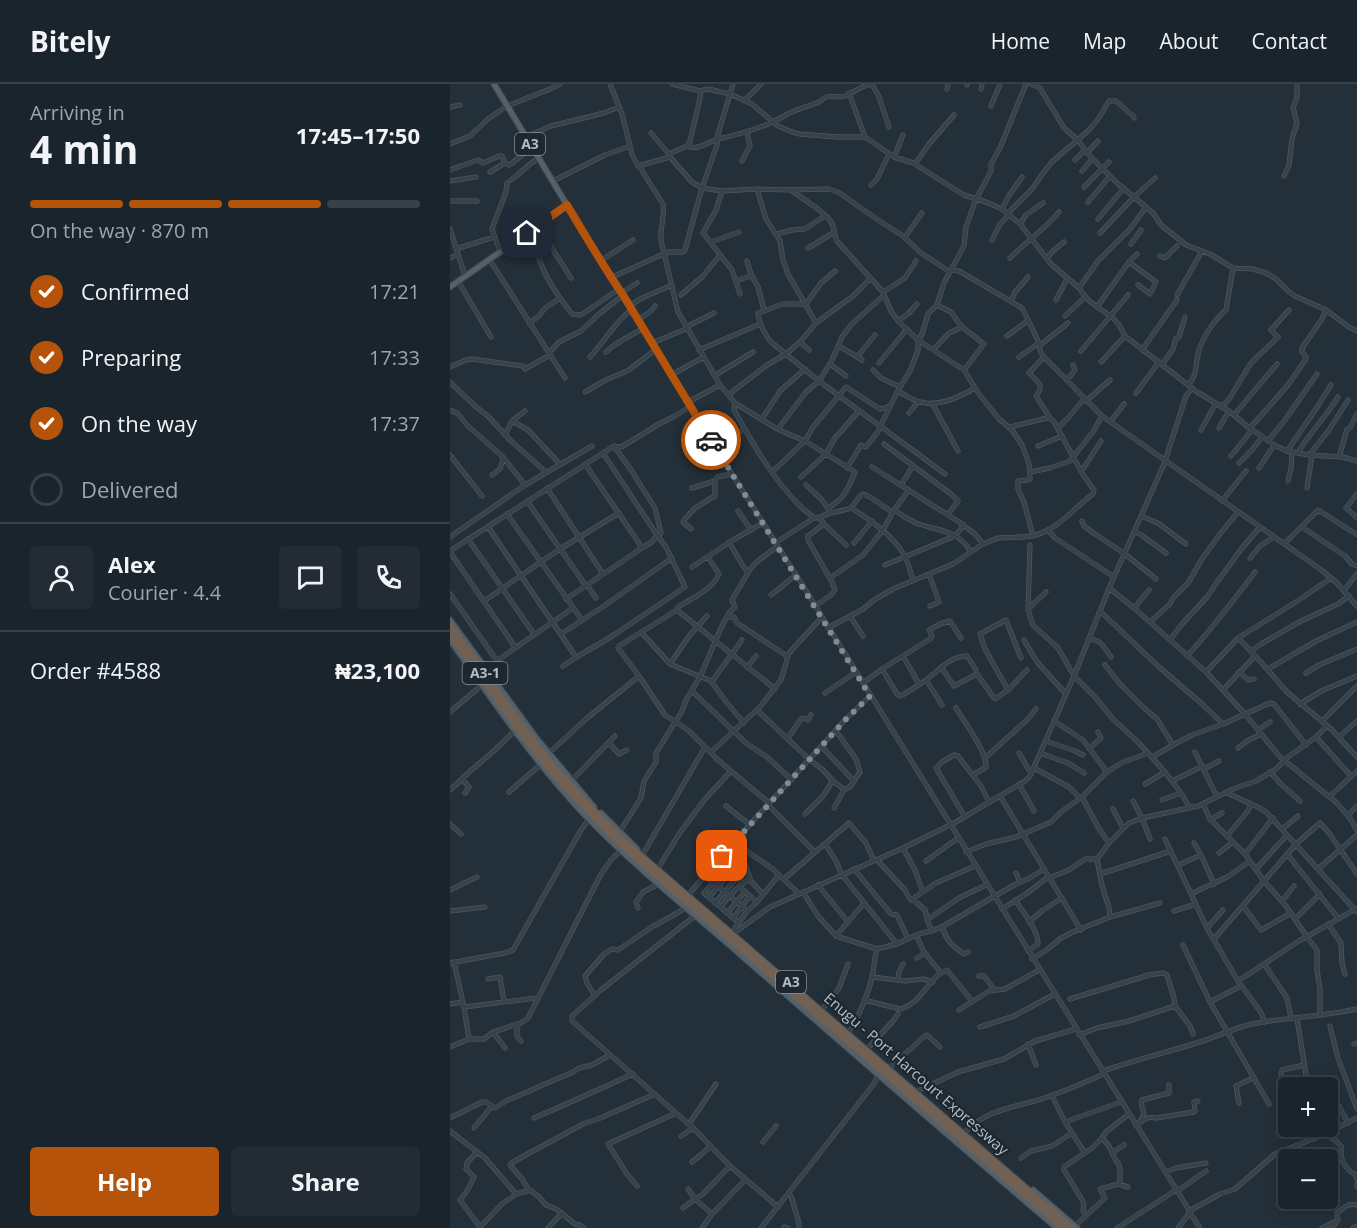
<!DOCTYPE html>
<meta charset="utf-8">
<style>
:root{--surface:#1a242c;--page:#232c34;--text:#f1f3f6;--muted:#9fa4a9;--line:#384148;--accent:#b45309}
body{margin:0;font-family:"Open Sans",sans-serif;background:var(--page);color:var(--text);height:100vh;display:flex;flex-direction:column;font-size:22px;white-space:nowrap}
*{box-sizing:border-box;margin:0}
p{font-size:20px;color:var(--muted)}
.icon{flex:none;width:33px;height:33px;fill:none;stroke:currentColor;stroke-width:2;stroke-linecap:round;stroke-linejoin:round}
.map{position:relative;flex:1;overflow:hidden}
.details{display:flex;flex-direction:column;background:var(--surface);width:450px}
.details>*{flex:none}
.fabs{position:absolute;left:828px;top:993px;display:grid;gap:12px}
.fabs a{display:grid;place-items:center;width:60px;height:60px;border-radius:6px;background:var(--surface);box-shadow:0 3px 15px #0003,0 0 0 2px var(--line);font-size:30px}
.pin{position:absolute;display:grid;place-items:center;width:51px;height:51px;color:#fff;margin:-26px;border-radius:12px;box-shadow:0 3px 9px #0006}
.courier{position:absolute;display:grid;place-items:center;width:60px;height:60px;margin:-30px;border:4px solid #b45309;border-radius:50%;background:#fff;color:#222;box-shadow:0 2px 8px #0007}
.head em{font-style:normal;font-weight:700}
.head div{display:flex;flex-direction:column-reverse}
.head{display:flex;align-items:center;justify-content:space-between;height:102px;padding:0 30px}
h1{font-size:39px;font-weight:700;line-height:45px}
.bar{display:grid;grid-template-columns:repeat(4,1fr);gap:9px 6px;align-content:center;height:72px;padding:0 30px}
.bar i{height:8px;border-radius:4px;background:var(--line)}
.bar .active{background:var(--accent)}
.bar p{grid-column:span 4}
.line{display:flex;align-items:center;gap:15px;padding:0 30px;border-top:2px solid var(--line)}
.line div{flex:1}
.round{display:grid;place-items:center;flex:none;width:63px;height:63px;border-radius:6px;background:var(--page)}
ol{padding:0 30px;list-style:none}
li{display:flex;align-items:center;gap:18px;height:66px}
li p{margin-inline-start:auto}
li .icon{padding:6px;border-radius:50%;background:var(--accent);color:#fff;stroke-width:4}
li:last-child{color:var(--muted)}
li i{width:33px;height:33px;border:3px solid var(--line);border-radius:50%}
.cta{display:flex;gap:12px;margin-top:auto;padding:12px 30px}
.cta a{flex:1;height:69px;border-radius:6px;background:var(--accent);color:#fff;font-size:24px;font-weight:700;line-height:69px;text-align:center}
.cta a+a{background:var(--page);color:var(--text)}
header{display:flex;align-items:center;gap:36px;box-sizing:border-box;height:84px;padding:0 30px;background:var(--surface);border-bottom:2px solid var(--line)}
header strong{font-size:28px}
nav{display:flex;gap:33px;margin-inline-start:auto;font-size:21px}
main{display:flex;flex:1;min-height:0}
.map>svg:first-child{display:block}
</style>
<header>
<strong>Bitely</strong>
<nav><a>Home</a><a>Map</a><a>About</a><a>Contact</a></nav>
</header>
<main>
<section class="details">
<div class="head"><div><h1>4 min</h1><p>Arriving in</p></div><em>17:45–17:50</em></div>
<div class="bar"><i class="active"></i><i class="active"></i><i class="active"></i><i></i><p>On the way · 870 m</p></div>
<ol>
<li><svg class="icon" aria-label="check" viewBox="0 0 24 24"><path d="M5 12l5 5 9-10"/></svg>Confirmed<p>17:21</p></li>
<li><svg class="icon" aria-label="check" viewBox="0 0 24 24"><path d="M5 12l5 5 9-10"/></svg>Preparing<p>17:33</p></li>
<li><svg class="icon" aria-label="check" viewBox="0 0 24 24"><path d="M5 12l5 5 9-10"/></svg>On the way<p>17:37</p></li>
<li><i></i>Delivered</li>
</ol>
<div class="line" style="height:108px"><a class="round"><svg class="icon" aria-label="person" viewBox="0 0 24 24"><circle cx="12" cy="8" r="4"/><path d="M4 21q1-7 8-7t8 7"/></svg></a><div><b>Alex</b><p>Courier · 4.4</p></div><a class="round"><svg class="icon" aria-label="chat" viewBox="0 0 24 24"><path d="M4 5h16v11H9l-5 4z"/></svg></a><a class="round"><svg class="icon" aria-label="phone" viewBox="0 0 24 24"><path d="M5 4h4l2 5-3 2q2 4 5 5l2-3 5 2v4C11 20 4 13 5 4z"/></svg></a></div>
<div class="line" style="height:78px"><div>Order #4588</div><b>₦23,100</b></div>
<div class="cta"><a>Help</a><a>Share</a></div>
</section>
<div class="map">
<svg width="907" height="1144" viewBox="0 0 907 1144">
<rect width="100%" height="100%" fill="#23303a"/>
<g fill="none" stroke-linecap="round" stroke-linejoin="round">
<g stroke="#556068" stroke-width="5">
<path id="minor" d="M160,0L172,30L182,70L188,82L220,73L242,98L252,104L272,107L307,105L341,106L379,105L388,108L431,138L453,152L471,169L500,188L503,186L509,187L572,224C575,229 587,254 589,260C590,267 590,268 594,273L579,289C588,298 595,301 586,312L600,334
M222,0L250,7L258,5L280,10L302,20L328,42L342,48L350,50L387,53H415L444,73L463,79L514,111L536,118L552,125L570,140L601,180L629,204L638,216L664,235L669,241L675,252L747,308L779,327L798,343L828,363L837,367L859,371L893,373L907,377
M422,0L429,13L439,43
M581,0L590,4L614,44L628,56L637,69L667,99L684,113L705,94
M517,1V0
M497,5L498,0
M531,5L532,0
M399,9L415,53
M295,16L311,0
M541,22L550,0
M0,23L10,21
M201,49L218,69
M76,53L101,42L154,29L169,23
M0,60L20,52L38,35L57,22L100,5L110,0
M237,62L240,57L249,19L251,7
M637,69L648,57
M220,73L218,69H221L237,62C249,67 257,58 268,55C291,50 314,44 334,32C346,25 357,23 369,18C375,15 371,15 377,13C383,11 389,14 395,12C404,8 411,2 421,0
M444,73L453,51
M625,76L635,66
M292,77L300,62L297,48
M465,80L479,60L504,31
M188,82L191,85L213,120C215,132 210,143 211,156L228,228L270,301L285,319L284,326C303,360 322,394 350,422C354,426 360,430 364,434
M0,86L28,76L33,79L49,72H52L55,79
M632,87L642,75
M40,88L55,79L59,81L61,80L82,63
M834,92L839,81L842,55L847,39L843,24L847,13V0
M61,96C71,89 78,80 89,74
M0,97L26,93
M103,97L155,71L180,62
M421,101L427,95L439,70
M634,103L659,78
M307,105L316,135L330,157L333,176L338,190L366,239
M272,107L266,126L253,149L282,186L290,210
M342,107C354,116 373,126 381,138C385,144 384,151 387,157L433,208L441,227L448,237L468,256L514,286L529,310L549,335L562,346L572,361L579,380L580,395L578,396L568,397V405L574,418L583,452
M0,117H27
M638,118L660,92
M117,121C135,151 153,182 173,211L282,390L352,500L739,1126L738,1131L728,1144
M552,125L558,113L572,93
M558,129L582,105L593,89L602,78L639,46L648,35L659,17H666L683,32L684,34
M648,135L674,104
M90,140L100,161L88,167C88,181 102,202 110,214
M570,140L576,131L593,119
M0,145L15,192
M650,149L684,113L703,129L711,141L736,161L760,170L783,184L803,185L816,189L826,195L838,207L845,212L876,226L899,243L907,247
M327,150L342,146L355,145L375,132
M455,153L472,129
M542,156L550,140L560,130
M261,158L289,148
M681,160L691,146
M100,161L121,194
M358,164L383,149
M6,165L44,153
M50,167L42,145L56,108L57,99
M710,172L715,174L727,162
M0,174L7,171
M560,174C576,158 595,145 609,128
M597,174L604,166L614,158
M39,175L115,294
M152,176L183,156
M679,178L706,198L700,210L688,201
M385,187L371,199L356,220H333L308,229C309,240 314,249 321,258L369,297L495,390
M301,190L308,203L314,226
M160,194L218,168H233L235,166L252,104L267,61L268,50L283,0
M8,197L41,253
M286,197L301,192V190L297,177
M629,204L648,177L680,145L696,123
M433,208L455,194L466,177
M171,209L187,199
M231,211L253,192L270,171
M727,211L752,167
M606,216L617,195
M561,217L565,208L578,193
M487,221L501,228L512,243L534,260L514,286
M179,222L192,214L222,201
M647,223L679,178L687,170
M615,232L635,213
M188,236L201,227L205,222
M448,237L458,230L467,220
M79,239L89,232L94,225L110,214L122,230L131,231L169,205
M236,243L264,229
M557,252L577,237
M350,258L359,266
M202,259L236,245
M389,262L412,276
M589,262L618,239
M484,265L499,249L512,243
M249,266L310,240
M692,266L727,216
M631,267L678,211
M156,268C166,258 180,252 192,245
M99,269L109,258L131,247L149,230L173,211
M140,273C155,257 164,239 181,226
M407,273L425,251
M569,273L589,259
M651,278L675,252
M429,279L457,245
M380,280L396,292
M712,281L723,265L726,254L729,253L735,233
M0,283L16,276L22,275L73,282L75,285L100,271
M423,286L431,294L450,303
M221,291L254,273
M264,292L303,268
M617,296L625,286L623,281
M0,298L26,323L38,332L61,357L96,388
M738,301C748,290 745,283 748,270C751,255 765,235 776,226L783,184
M135,308L156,296L179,286L205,266
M448,308C455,310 462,316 470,318C488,323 510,313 525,304
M686,309L709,278
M278,311L317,281L336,270L350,258L366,239L403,212L420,195
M636,317L660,296
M238,318L270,301
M285,319L327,345L355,357L405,388C398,405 394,415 378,424
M482,319L508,367
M771,323L779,315L801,279L828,253L821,246L839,226
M0,326L7,329L18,342L52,372L75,401
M459,329L468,318
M784,331L827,280
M652,332L870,485L886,498L907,522
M312,335L330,307L355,285
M62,337L75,327
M661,337L674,320
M608,344L618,334L634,315
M769,344L779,327
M800,344L838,301L856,275V273L852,268V264L872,235L876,226
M328,345L356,308L369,297L381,278L392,253L401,241L434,211
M751,346L766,319
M55,351L62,337L78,346L110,380
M818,357L835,336L867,290
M434,360L501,410L508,417L498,430
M164,362L181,386L205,424L211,449L209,452
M588,362L612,352
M266,364L294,345
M837,367L868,322L881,301
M153,369L207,451
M848,369C859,349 876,333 888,313
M860,370L879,346L898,316
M0,371L32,412
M781,372L802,346
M889,373L897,345L900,344L907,330
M789,379L802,366L812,353
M422,383L509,438L525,450L533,460
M397,384L411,361L416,363L427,349L447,308L460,287L468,266V256L472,250L478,230L487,221L494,199L514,162L516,143L526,115L538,93L541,87V80L550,64L576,0
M809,384L824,361
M322,388L355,357L363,343L396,303L430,325L436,324L441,321
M580,388L600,384L620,377L643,348L652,332L594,273
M631,388L651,357
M42,391L50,385L53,375
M351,393L376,370L385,354L409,327
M838,397L841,385L842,368
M356,401C365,409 376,418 380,429
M451,401L463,382
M97,404L153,490
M242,404L265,397
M857,404L862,371
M907,410L896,424L907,434
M77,417L136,502
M772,417L796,387
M401,424L410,412L413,410L420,413L442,428
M444,426L459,406
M288,427L301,446
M57,430L132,536
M691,432L708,439L736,460
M632,437L634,442L645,450L675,470L706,495
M374,440L396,461
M38,443L124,570L125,574L113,582
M852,443L895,472L902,480L907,482
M241,445L233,438L234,436L245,424L265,412V397L267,393L282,390
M598,446L605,454L664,493
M684,448L690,450L716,469
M0,453L75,401L142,362
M18,455L84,550
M279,458L293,482L298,488
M325,459L364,434C372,434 373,431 380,429C387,427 394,427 401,424C420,436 440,449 453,469C458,477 460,487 463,496
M404,459L422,437
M834,460L868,426L906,450
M580,461L578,526L583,541L608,564L624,592L645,613L663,635L688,658L715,688L731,709L740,724
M0,467L164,362L169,363L173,362L209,340L225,332L241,322
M0,468L65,563
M258,473L269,490C261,507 242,514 228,523L227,526L169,562L168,564L189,592L215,631L238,646L268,676L319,719
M800,474L810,462L824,453
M435,481L505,452L514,441
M242,483L283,456L313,439
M479,490L489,518L480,522
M380,494L413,471L433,446L444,426C451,431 458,435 466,439C487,447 508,445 521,468
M137,501L146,514
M659,504L684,524L756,588L795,630L830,673L887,719L901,736L907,746
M894,506L907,490
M0,510L45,574L48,576L123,524
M321,511L346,491
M116,515L189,466L191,462L135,380
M34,517L110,465L169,429
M365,522L381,511L385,506L382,498L358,456V452L374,440L370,434
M684,524L699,506
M578,525L596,508
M227,526L325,605
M650,527L709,583L750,618L773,640
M400,532L413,552
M277,533H284L287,539L337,572
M700,538L720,520L723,514L738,499L752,475L770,450L788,428
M378,544L413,525L424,516L443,505L503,480L533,460L548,454C559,453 570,454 581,452C607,447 623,425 643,410L644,406L632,389L603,336L597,334L560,343
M191,548L220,580L261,597L263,596L292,556
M111,550L151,524L222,474
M788,554L810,577L837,608L881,645L907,673
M574,556L587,578L616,610
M638,556C650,553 655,565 661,573
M720,556L732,540L758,512L765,501L792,464L810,443
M801,567L811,560L851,537L888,520L899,512
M453,572L469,600
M737,572C762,545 783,517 805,488
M125,574L164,551L235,503L216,463L207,451L202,458L190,465
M220,580L239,552L257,532
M655,581L670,600L694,624L707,635L723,661
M297,583L306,572
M491,583L504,602L527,590L544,614L545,615L558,606L577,586
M432,585L447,610L451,612C459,607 468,602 476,596C488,587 500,572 517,572L526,586
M818,585L866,557L907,538
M756,588L788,554L846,518L881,494
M789,588L798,596L804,595
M856,589L869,581L907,565
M476,596L492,621
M261,597L277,619L294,639
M413,599L432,585L480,555L482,552L479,546L490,540L500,537L511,554
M558,606L535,565L530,550L556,536L571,574
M773,606L805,572
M242,607L296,659L317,673L342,696
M375,609L406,588
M850,620L871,607L907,592
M506,624C514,637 538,670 536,683L523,691
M307,626L360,676L373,686L382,696C378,709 365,720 355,730
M0,628L32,601
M604,637L633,656L657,688
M872,637L907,602
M808,646L820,638
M866,653L901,692
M889,653L907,637
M338,654L351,635L353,634L358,636L361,631
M596,657L625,667L633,671
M159,659L169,670L177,666
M372,663L403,696
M640,664L651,654L648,648
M788,664L797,657L811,650
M261,668L310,623L331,596L339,569L372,533
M745,668L767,713
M99,669L136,635L189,592
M569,669L579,686L582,688
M590,669L618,679L634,689
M702,673L723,661L742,651L773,640L820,619L824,620L856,661
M535,674L577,636L586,625
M584,684L619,703L630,714
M754,685L769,677
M820,688L831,700L850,717
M13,696L19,703L15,709
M122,696L165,652
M383,697L395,706
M722,697L753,682
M569,700L584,727
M695,700L715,688
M0,706C10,698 16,690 25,683C39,671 53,660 65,646
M59,708L91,680
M777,709L810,724L817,729L907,828
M550,712L631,846
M880,712L907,687
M632,713L648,743L659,759
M712,716L731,709
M683,717L692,734L700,755
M753,720L760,735L795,770L814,797L836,822L857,853L867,866V886L870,905V931
M318,721L365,768
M276,722L300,741
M384,724L394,706L400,703L410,688L406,675L386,647
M663,725L673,744
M898,731L907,722
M515,733L486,684L492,678L504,671L508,672L531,702L539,718
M760,736L772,729
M0,740L11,750
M832,745L848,732
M170,747L191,714L194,697L206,678V669L232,627L237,614L250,593L271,544L279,529L285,523L282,516L283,514L301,484L309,476L327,463
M777,752L797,728L801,721
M715,755L758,846L788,897L810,927L815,938
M284,758L324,786L348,809
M744,759L751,771L764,800
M375,760L386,777L392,791L447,860
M453,764L465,786L473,808
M278,765L295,780L300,794L299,795L313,810
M516,768L536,760L566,753L601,738L611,728L632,713L657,688L673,678L698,669
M769,769L783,758
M193,770L255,663
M795,770L823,734
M837,770L888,834
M272,773L279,779L254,809L288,838
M427,776L455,806L459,814L467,819L475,826L479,841L482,847
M476,777L508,754
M279,779C281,781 281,783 283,785C287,790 292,793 291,800
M728,781L751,771
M209,783L229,750L255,715L281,687
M404,785L441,830L447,831L458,855
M806,785L837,751
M868,785L907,751
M566,789L570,798
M650,790L721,767
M255,791L297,827
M599,794L619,786L635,775H647
M334,795L399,739L416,759L424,777
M368,801L398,838
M289,802L307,818
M0,806L27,793
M353,808L368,832L386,852L427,865
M239,810L284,758L396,635L420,612
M741,810L779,792L800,777
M259,813L283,785
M461,816L486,799L525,782
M565,816C573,828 588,845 588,860L578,867
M832,817L844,802
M265,819L289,791
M793,822L811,846L841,829
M270,823L287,804L299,795
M188,824L186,818L193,808L209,800
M552,825L576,810L598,793
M0,827L35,823
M724,827L746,820
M277,829L295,808
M246,831L151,906L122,932V937L243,1044L280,1082L328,1123
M660,833L659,824L651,798L647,775L659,759L679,739L692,734L748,722L783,705L806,697L826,685L838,673L866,653L877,642
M283,834L300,812
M845,835L870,810
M477,836L509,814L536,801
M579,838L593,826L612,814
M878,840L891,859L892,879L895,890
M493,843C495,856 504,863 514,870L518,868
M757,844L773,826
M286,847L285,844L297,827L307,818L329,791
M284,849L320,823L453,764L506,738L575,697L580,692L624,592L660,502L714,380L736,312L742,304
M466,851L474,868L491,889
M386,852L414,819
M764,855L846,760L870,739L879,749L907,790
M733,861L760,918L819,1020
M427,865L447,860L466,851L490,844L564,801L578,795L594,785
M467,874L475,869
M582,875L598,865L611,854L623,848L660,833L710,819
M4,878L14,923L19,955
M0,879L55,869L63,866L131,746L139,735
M814,880L837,914L841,934
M529,892H534L544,905
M422,893L455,897L473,895L483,898
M38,895L50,893L54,918
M448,896L449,888L453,880
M788,897L849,857L906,825
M145,912L137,899L135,892L154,870L162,865L168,866L202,843L236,824
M620,915L699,891L713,889L717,891L724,914L725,922L740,942L743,950
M414,916L450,925C471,921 478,893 497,886L522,917
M760,918L791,902
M0,920L13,918
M14,923L87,914
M372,926L389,904L398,880
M509,926L539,907L555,905L589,886
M847,934L858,1004
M67,941V952L71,957
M880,942L888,974L907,1025
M530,943L564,932L605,910
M43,948L55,964
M399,948C409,932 417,912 422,894C424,885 424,875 427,865
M629,951L647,944L679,937L725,922
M578,960L586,981
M904,960L907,959
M0,963L19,955H34L43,948L71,939L78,934L151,790L161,776L171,766
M418,964L443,937L448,930
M440,983L475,952L477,951L490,963
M653,987C685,976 718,968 750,958C768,952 784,944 802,940C837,933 872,933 907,925
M837,1005L831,989L832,986L854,981
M468,1007L508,988L554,975L585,957L626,945
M602,1012L615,1038L635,1069
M885,1015L898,1039
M789,1019L786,1002L803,994
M0,1034L32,1018H36L45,1024L56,1017L123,988L129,984L142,981L160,971
M84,1034C117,1020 150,1005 183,990
M690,1037L694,1030L691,1018L692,1016L719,1009V1001
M615,1038L671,1018
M239,1040L266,1000
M686,1042C694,1036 696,1032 706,1034L744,1028L745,1027L744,1018L748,1017
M867,1042L873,1051
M24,1044L42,1022
M0,1047L35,1074L66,1110
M515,1048C538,1023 573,1023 603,1011C620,1005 637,997 654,990
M875,1050L885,1056L891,1062C891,1073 891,1079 900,1087C907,1093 903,1085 907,1095
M231,1052L243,1044
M652,1054L659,1062L666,1077L668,1078L670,1085V1100
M313,1058L326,1042
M27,1068L17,1079L16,1085L24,1093L17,1107L10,1116L30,1143L52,1120L66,1110L80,1106L89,1113L96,1121L106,1125L125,1140L130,1141L134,1144
M662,1069L674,1061
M571,1074L581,1067L602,1062L622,1049
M242,1078L260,1063
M715,1088L726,1084L756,1079
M907,1100V1103
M187,1102L177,1090L158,1060L226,1029
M238,1105L245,1115L262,1130
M79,1106L72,1095L60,1081L61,1079L133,1040L148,1035L205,1010
M341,1112L349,1139V1144
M233,1124L245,1115L253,1110L280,1082
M636,1131L633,1127L634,1119L614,1086V1083L642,1064L652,1054L656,1048L679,1030
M625,1142L655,1114L650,1105L668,1100L678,1103
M334,1143L338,1144
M98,1144L112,1129
M252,1144L262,1130L295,1096
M311,1144L423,1001L429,990
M667,1144L726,1106H729L756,1087
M750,1144L739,1127L770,1110L785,1105L825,1070L873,1051L907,1034
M872,1144L888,1136
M882,1144L888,1136L887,1129C894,1124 897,1119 907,1121
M903,1144L907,1142"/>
</g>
<g stroke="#404b53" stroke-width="7">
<path id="major" d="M0,203L117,121L44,0
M0,536L87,655L144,723
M0,556C42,615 83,676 133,729C182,780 238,825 291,871C396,963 501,1054 607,1144
M151,729L187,765
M583,1106L627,1144"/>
</g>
<g stroke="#424d55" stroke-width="8">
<path id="highway" d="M0,541C33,587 65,634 100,678C123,706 149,732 175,758L622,1144
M0,551C32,594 62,639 96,681C120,710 146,736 172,762L613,1144"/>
</g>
<use href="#minor" stroke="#37424a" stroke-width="4"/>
<use href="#major" stroke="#55616a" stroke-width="5"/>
<use href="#highway" stroke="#706154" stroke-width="6"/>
</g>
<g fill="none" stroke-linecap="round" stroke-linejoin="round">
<path stroke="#808c95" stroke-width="6" stroke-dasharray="0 10.8" d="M261,356L420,612L396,635L272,772"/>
<path stroke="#b45309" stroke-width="8" d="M77,149L117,121C135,151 153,182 173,211L261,356"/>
</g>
<g text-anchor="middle" stroke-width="4.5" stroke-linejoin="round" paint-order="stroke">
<g fill="#1c272f" stroke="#859099" stroke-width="1.5">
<rect x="65" y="49" width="30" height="22" rx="4.5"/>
<rect x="12.5" y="578" width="45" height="22" rx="4.5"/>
<rect x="326" y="887" width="30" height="22" rx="4.5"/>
</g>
<g font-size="14" font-weight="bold" fill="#b2bdc6">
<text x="80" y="65">A3</text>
<text x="35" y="594">A3-1</text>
<text x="341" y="903">A3</text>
</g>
<g font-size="15" fill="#b2bdc6" stroke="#1c272f">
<text transform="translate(466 990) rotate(41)" y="5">Enugu - Port Harcourt Expressway</text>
</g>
</g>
</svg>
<div class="fabs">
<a>+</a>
<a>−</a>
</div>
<div class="pin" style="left:272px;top:772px;background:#ea580c"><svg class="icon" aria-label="bag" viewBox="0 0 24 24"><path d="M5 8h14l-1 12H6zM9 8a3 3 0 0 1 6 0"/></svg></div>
<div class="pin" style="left:77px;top:149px;background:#1f2937"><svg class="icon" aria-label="home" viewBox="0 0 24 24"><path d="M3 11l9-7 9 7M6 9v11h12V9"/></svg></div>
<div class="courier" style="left:261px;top:356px"><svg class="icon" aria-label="car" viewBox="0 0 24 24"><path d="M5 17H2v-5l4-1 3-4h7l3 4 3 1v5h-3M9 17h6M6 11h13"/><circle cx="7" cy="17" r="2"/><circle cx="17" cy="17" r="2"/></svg></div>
</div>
</main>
